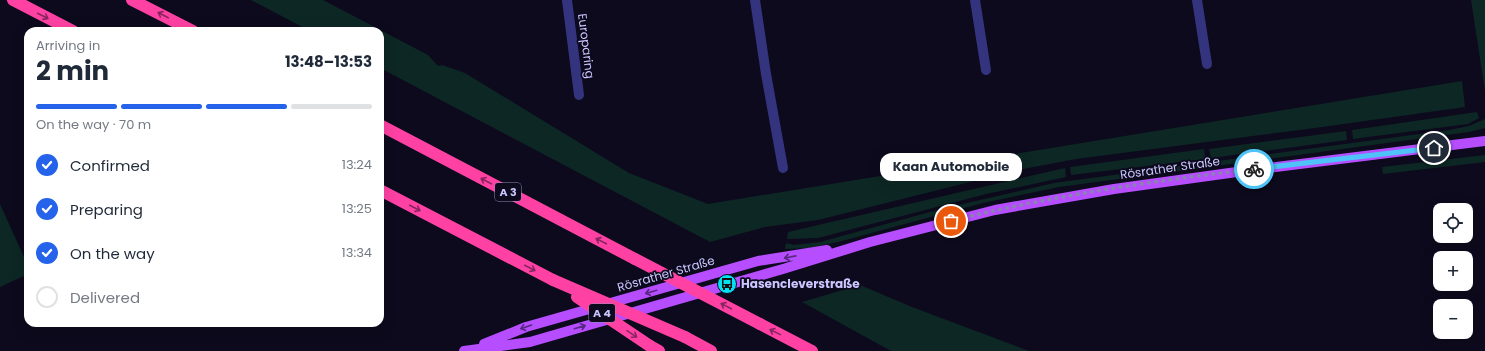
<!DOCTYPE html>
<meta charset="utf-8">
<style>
:root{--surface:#fff;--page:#f6f6f7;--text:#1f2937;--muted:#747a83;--line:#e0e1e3;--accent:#2563eb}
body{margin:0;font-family:Poppins,sans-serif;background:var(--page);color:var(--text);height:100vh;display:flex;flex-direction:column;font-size:15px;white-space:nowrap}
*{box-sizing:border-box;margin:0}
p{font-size:13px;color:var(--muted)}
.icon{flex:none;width:22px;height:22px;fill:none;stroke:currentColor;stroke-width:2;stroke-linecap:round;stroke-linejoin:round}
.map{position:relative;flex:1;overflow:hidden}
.panel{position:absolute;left:24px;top:27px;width:360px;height:300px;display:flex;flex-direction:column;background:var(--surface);border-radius:12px;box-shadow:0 4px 16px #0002}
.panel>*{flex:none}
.fabs{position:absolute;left:1433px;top:203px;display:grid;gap:8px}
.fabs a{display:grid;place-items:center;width:40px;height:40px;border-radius:8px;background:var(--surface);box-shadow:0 4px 16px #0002;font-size:20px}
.pin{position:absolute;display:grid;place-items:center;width:34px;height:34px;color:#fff;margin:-17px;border:2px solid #fff;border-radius:50%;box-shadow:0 1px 4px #0007}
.courier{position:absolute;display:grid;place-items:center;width:40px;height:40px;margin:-20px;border:3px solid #4fc3f7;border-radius:50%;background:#fff;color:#222;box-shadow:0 1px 5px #0007}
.bubble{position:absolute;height:28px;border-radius:12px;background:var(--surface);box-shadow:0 4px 16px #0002;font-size:13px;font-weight:700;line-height:28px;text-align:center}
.summary em{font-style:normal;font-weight:700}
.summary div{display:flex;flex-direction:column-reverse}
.summary{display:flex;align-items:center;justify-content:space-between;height:68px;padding:0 12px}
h1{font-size:26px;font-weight:700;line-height:30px}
.bar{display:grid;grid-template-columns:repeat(4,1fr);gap:6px 4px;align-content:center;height:48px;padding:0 12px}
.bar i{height:5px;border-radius:3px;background:var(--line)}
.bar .on{background:var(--accent)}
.bar p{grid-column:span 4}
ol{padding:0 12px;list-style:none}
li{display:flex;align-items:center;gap:12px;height:44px}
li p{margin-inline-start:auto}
li .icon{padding:4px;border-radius:50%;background:var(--accent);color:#fff;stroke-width:4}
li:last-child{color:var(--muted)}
li i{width:22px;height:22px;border:2px solid var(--line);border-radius:50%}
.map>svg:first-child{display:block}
</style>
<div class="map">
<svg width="1485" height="351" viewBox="0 0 1485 351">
<rect width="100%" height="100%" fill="#0d0a1d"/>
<path fill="#0d2725" d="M251,0H323L428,55L438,66L442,65L465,73L629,173L708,204L1462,81L1465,107L1315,128L1076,159L1018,170L818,220L765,227L710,242L380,68V31H310Z
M1471,0H1485V91Z
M1477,112L1479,118L1468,124L1353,139L1352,130Z
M1485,119V128L1469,132L1059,187L983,203L838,242L809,248L785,249L786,243L794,245L820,242L941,209L1054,183L1449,130L1469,126Z
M1346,131L1347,140L1211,158L1209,149Z
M1204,149L1205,159L1071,175L1070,167Z
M1485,155V162L1383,174L1382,167Z
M1065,168L1066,177L986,194L818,238L787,239L788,232Z
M0,204L28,266V274L0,287Z
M860,285L912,307L1029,351H891L802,302Z"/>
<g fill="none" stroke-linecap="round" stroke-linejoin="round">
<path stroke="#33337e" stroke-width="10" d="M567,0L579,95
M755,0L766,74L783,168
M975,0L986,70
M1197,0L1207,64"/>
<path stroke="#b64dff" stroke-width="10" d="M484,344L526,327L758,261L827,250
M464,351L530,342L783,269L870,242L995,210L1114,189L1244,171L1485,141"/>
<path stroke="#ff41a3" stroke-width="12" d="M13,0L73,31
M132,0L193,31
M380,125L635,259
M380,190L553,280
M760,324L812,351
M685,337L711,351
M650,346L659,351"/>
<path stroke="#ff41a3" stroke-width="12" d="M635,259L760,324
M553,280L685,337
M577,297L650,346"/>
</g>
<defs><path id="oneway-shaft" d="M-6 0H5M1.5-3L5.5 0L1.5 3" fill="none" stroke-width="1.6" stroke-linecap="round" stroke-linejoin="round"/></defs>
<g stroke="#862660">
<use href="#oneway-shaft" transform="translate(163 15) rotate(-153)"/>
<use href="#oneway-shaft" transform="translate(43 16) rotate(27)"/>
<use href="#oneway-shaft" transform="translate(486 181) rotate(-152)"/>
<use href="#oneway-shaft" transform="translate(415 208) rotate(27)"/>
<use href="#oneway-shaft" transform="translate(601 241) rotate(-152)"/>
<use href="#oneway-shaft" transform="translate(530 268) rotate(27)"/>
<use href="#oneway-shaft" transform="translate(726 306) rotate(-152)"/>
<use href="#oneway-shaft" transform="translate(775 332) rotate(-154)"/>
<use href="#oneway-shaft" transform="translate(632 334) rotate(34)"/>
</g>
<g stroke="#592883">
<use href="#oneway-shaft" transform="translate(790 257) rotate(169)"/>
<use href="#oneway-shaft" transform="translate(651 292) rotate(164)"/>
<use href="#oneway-shaft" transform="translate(526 327) rotate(161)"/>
<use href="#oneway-shaft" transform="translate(580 327) rotate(-16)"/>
</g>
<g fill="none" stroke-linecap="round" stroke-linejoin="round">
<path stroke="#8884b0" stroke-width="4" stroke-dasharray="0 7.2" d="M951,221C1050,196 1153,181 1254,169"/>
<path stroke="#4fc3f7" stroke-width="5" d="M1254,169L1434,148"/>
</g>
<defs>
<g id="bus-disc" transform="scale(1)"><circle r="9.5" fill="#00e2f1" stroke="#0d0a1d"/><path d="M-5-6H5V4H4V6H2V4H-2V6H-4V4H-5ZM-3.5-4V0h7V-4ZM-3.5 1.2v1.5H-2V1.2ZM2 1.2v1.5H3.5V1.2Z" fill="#111"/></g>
</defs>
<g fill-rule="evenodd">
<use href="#bus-disc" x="727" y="284"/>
</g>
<g text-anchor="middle" stroke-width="3.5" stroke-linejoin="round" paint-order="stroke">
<g fill="#0d0a1d" stroke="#918ebb" stroke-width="1">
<rect x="495" y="183" width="26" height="18" rx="3"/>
<rect x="589" y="304" width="26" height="18" rx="3"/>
</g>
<g font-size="11" font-weight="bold" fill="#cac6ff">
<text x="508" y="196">A 3</text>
<text x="602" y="317">A 4</text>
</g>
<g font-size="12" fill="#cac6ff" stroke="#0d0a1d">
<text transform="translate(586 46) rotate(83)" y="4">Europaring</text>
<text transform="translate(1170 168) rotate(-8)" y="4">Rösrather Straße</text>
<text transform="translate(666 274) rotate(-16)" y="4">Rösrather Straße</text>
</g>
<g font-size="12" font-weight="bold" fill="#cac6ff" stroke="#0d0a1d" text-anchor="start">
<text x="741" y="288">Hasencleverstraße</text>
</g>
</g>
</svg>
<div class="fabs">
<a><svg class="icon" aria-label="locate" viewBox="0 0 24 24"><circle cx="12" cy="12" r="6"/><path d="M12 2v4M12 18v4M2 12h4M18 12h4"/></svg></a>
<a>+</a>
<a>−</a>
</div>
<div class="pin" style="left:951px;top:221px;background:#ea580c"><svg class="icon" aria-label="bag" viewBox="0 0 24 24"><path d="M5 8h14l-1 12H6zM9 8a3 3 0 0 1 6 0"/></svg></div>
<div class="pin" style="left:1434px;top:148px;background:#1f2937"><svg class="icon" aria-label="home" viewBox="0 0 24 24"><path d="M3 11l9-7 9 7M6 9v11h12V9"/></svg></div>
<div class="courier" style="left:1254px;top:169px"><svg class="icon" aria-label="bike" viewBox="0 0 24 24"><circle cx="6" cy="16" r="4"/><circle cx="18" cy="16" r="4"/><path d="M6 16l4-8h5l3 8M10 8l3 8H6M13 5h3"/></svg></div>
<div class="bubble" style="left:880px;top:153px;width:142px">Kaan Automobile</div>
<section class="panel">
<div class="summary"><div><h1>2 min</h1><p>Arriving in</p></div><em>13:48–13:53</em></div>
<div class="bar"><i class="on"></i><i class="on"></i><i class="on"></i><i></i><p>On the way · 70 m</p></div>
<ol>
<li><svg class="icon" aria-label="check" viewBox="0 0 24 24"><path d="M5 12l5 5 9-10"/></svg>Confirmed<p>13:24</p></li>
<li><svg class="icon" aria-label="check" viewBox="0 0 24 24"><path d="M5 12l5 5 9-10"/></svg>Preparing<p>13:25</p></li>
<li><svg class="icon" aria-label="check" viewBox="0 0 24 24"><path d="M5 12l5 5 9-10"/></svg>On the way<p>13:34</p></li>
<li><i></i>Delivered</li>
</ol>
</section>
</div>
